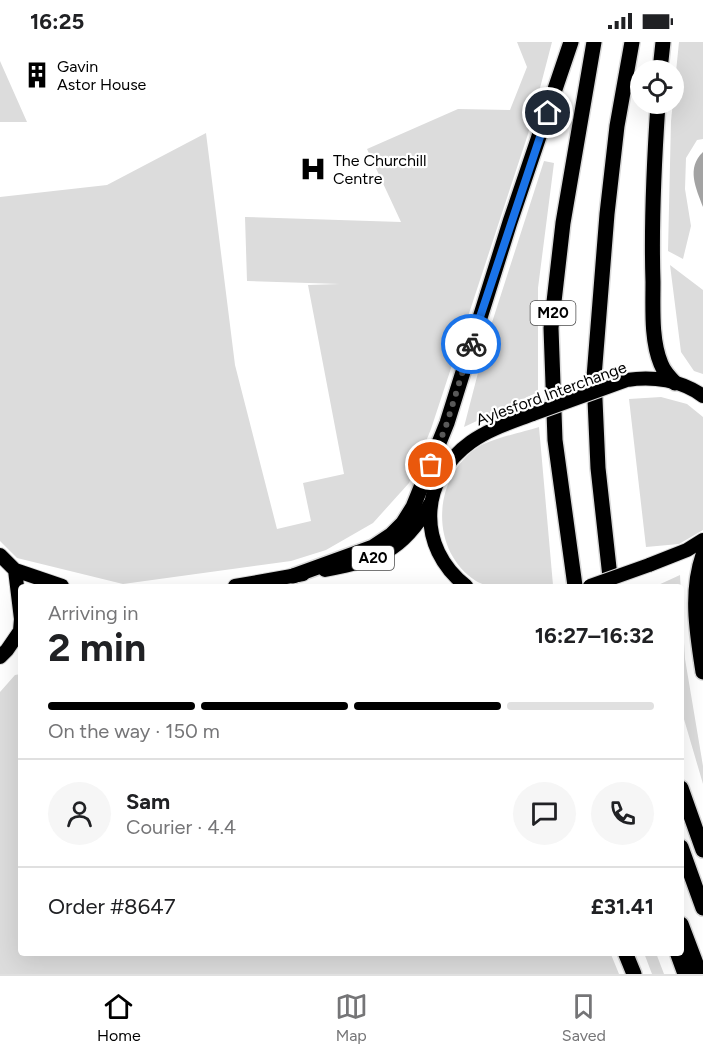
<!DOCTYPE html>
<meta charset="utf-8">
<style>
:root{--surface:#fff;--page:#f6f6f6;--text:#202124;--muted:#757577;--line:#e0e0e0;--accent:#000}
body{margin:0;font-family:Figtree,sans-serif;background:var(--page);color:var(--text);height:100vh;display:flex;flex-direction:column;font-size:22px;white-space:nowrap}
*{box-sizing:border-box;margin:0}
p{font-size:20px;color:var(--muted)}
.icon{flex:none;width:33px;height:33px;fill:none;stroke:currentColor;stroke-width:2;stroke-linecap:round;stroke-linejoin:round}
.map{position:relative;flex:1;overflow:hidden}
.details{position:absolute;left:18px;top:542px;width:666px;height:372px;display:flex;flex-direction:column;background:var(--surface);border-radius:6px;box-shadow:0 6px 24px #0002}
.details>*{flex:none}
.fabs{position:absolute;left:630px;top:18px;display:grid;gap:12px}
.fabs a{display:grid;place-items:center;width:54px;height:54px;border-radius:50%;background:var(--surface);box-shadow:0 6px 24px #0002;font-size:30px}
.pin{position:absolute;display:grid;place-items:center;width:51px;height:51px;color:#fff;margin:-26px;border:3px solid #fff;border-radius:50%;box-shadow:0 2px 6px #0007}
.courier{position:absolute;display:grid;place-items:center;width:60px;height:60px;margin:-30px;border:4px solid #1a73e8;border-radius:50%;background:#fff;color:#222;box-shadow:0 2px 8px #0007}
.headline em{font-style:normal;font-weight:700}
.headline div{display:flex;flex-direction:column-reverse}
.headline{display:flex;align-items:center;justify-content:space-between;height:102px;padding:0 30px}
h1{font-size:39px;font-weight:700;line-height:45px}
.bar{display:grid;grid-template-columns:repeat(4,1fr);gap:9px 6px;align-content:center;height:72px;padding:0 30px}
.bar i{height:8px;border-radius:4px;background:var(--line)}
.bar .selected{background:var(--accent)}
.bar p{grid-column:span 4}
.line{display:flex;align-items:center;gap:15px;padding:0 30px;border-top:2px solid var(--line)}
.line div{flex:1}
.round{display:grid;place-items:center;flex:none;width:63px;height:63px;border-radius:32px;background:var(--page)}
.status{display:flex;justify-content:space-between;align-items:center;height:42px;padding:0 30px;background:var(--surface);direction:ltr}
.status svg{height:16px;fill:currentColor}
.tab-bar{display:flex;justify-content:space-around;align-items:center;height:84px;border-top:2px solid var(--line);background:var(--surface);font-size:16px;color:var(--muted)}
.tab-bar a{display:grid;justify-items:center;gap:3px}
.tab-bar .selected{color:var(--accent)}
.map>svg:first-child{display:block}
</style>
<div class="status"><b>16:25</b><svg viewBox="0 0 49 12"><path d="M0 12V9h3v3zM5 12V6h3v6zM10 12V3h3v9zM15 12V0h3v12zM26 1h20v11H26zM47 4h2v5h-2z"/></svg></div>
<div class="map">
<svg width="703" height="932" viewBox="0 0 703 932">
<rect width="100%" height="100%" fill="#fff"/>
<path fill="#dcdcdc" d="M517,0H552L528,92L431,387L409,441L373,481L326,508L291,519L123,542L17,516L0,499V155L107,143L206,91L235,323L277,487L311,479L303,441L344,432L308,243L340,242L247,239L245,175L401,180L367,107L458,67L510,68L527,25Z
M679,0H703V97L697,98L686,116L685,147L691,184L683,217L668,209L671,79Z
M0,19L27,80H0Z
M544,119L554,121L538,246V350L464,385L487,296Z
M670,223L703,248V332L694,329L681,310Z
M661,355L687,362L703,375V488L679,502L646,505L629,357Z
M539,385L553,543C543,546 531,544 521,544C506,544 489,547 476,539C429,509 432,435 478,405C491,397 523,390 539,385Z
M680,533L685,617L703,724V742L681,667V544H656Z
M21,632V910H610L619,932H0V650L15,633Z
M644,911H656L664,932H652Z"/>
<path fill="#a3a3a3" d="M703,110V165C696,146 686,126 703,110Z"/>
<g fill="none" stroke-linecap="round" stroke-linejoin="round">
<g stroke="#dbdbdb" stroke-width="16">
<path id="primary" d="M627,338C653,334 681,338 703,354
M0,513L15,528L21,577L20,589L7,608L0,615
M649,523L687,508L703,498
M15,528L62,544
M325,528C378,517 402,511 430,462
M235,544L303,532
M466,544C416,505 419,437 471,400C489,387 512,380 533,372"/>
</g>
<g stroke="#dbdbdb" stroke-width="18">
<path id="highway" d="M660,28L663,0
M658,62C654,121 651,180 653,240C653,267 651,298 661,322C664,330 669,335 675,341
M703,513C690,551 697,591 703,630
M293,534L373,505L391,493L403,481L413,465L447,381L510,180L571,0
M575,544L555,398L551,286L563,181L594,0
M611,544L598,426L594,335L607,172L617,84L632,0
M681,746L703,808
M681,805L703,866
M681,882L700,932
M625,910L634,932
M677,910L685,932"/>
</g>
<use href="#primary" stroke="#000" stroke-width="14"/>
<use href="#highway" stroke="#000" stroke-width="15"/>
<g stroke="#dbdbdb" stroke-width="16" stroke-linecap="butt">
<path id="primary-bridge" d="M533,372L627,338
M590,544L649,523"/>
</g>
<use href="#primary-bridge" stroke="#000" stroke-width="14"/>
</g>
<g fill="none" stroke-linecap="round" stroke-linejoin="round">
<path stroke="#595959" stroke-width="6" stroke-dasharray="0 10.8" d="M431,423L447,381L471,302"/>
<path stroke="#1a73e8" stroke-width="8" d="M471,302L548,71"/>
</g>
<defs>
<g id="building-bare" transform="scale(2.07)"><path d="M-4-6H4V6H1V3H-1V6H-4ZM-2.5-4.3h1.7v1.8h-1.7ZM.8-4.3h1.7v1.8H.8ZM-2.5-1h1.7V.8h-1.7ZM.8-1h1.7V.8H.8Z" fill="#000" stroke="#fff" stroke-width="2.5" paint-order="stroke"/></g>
<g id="hospital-bare" transform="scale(2.07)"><path d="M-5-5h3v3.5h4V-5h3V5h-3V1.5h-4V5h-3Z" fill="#000" stroke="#fff" stroke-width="2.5" paint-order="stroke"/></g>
</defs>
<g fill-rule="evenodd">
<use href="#building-bare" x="37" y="33"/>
<use href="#hospital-bare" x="313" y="127"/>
</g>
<g text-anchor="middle" stroke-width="4.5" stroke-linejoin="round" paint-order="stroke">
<g fill="#fff" stroke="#4c4c4c" stroke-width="1.5">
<rect x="530.5" y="259" width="45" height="24" rx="4.5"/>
<rect x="352" y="504" width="42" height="24" rx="4.5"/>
</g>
<g font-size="15" font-weight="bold" fill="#000">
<text x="553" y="276">M20</text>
<text x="373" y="521">A20</text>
</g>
<g font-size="16" fill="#000" stroke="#fff" text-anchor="start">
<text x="57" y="30">Gavin<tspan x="57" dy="18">Astor House</tspan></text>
<text x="333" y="124">The Churchill<tspan x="333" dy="18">Centre</tspan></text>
</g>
<g font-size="16" fill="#000" stroke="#fff">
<text transform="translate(551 351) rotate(-20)" y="6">Aylesford Interchange</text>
</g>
</g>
</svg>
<div class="fabs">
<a><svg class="icon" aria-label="locate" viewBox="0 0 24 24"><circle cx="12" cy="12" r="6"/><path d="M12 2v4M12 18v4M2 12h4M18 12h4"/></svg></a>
</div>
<div class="pin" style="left:431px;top:423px;background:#ea580c"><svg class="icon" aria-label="bag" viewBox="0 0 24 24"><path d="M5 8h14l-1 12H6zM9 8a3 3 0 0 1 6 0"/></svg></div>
<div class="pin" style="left:548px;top:71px;background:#1f2937"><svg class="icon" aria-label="home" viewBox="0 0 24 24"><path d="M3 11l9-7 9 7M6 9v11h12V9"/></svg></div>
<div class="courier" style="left:471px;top:302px"><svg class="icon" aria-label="bike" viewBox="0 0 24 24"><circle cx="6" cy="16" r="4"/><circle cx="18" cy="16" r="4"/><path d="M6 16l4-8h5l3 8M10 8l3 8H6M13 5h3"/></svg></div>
<section class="details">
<div class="headline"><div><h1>2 min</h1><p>Arriving in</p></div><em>16:27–16:32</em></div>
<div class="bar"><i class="selected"></i><i class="selected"></i><i class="selected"></i><i></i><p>On the way · 150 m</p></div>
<div class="line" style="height:108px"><a class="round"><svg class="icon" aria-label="person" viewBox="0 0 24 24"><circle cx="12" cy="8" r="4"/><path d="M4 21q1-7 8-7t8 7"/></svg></a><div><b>Sam</b><p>Courier · 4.4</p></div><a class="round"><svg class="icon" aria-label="chat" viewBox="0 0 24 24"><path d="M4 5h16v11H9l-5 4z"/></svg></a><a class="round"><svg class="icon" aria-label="phone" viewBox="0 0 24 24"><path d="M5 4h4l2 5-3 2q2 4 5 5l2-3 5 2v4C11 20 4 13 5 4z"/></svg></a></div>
<div class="line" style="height:78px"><div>Order #8647</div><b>£31.41</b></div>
</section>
</div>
<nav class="tab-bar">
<a class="selected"><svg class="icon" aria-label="home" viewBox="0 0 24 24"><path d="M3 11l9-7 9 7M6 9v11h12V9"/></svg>Home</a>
<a><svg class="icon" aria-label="map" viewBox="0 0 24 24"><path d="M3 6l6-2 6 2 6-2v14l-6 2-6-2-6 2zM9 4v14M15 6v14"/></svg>Map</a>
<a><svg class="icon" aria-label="saved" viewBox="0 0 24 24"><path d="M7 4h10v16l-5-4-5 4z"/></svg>Saved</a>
</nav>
